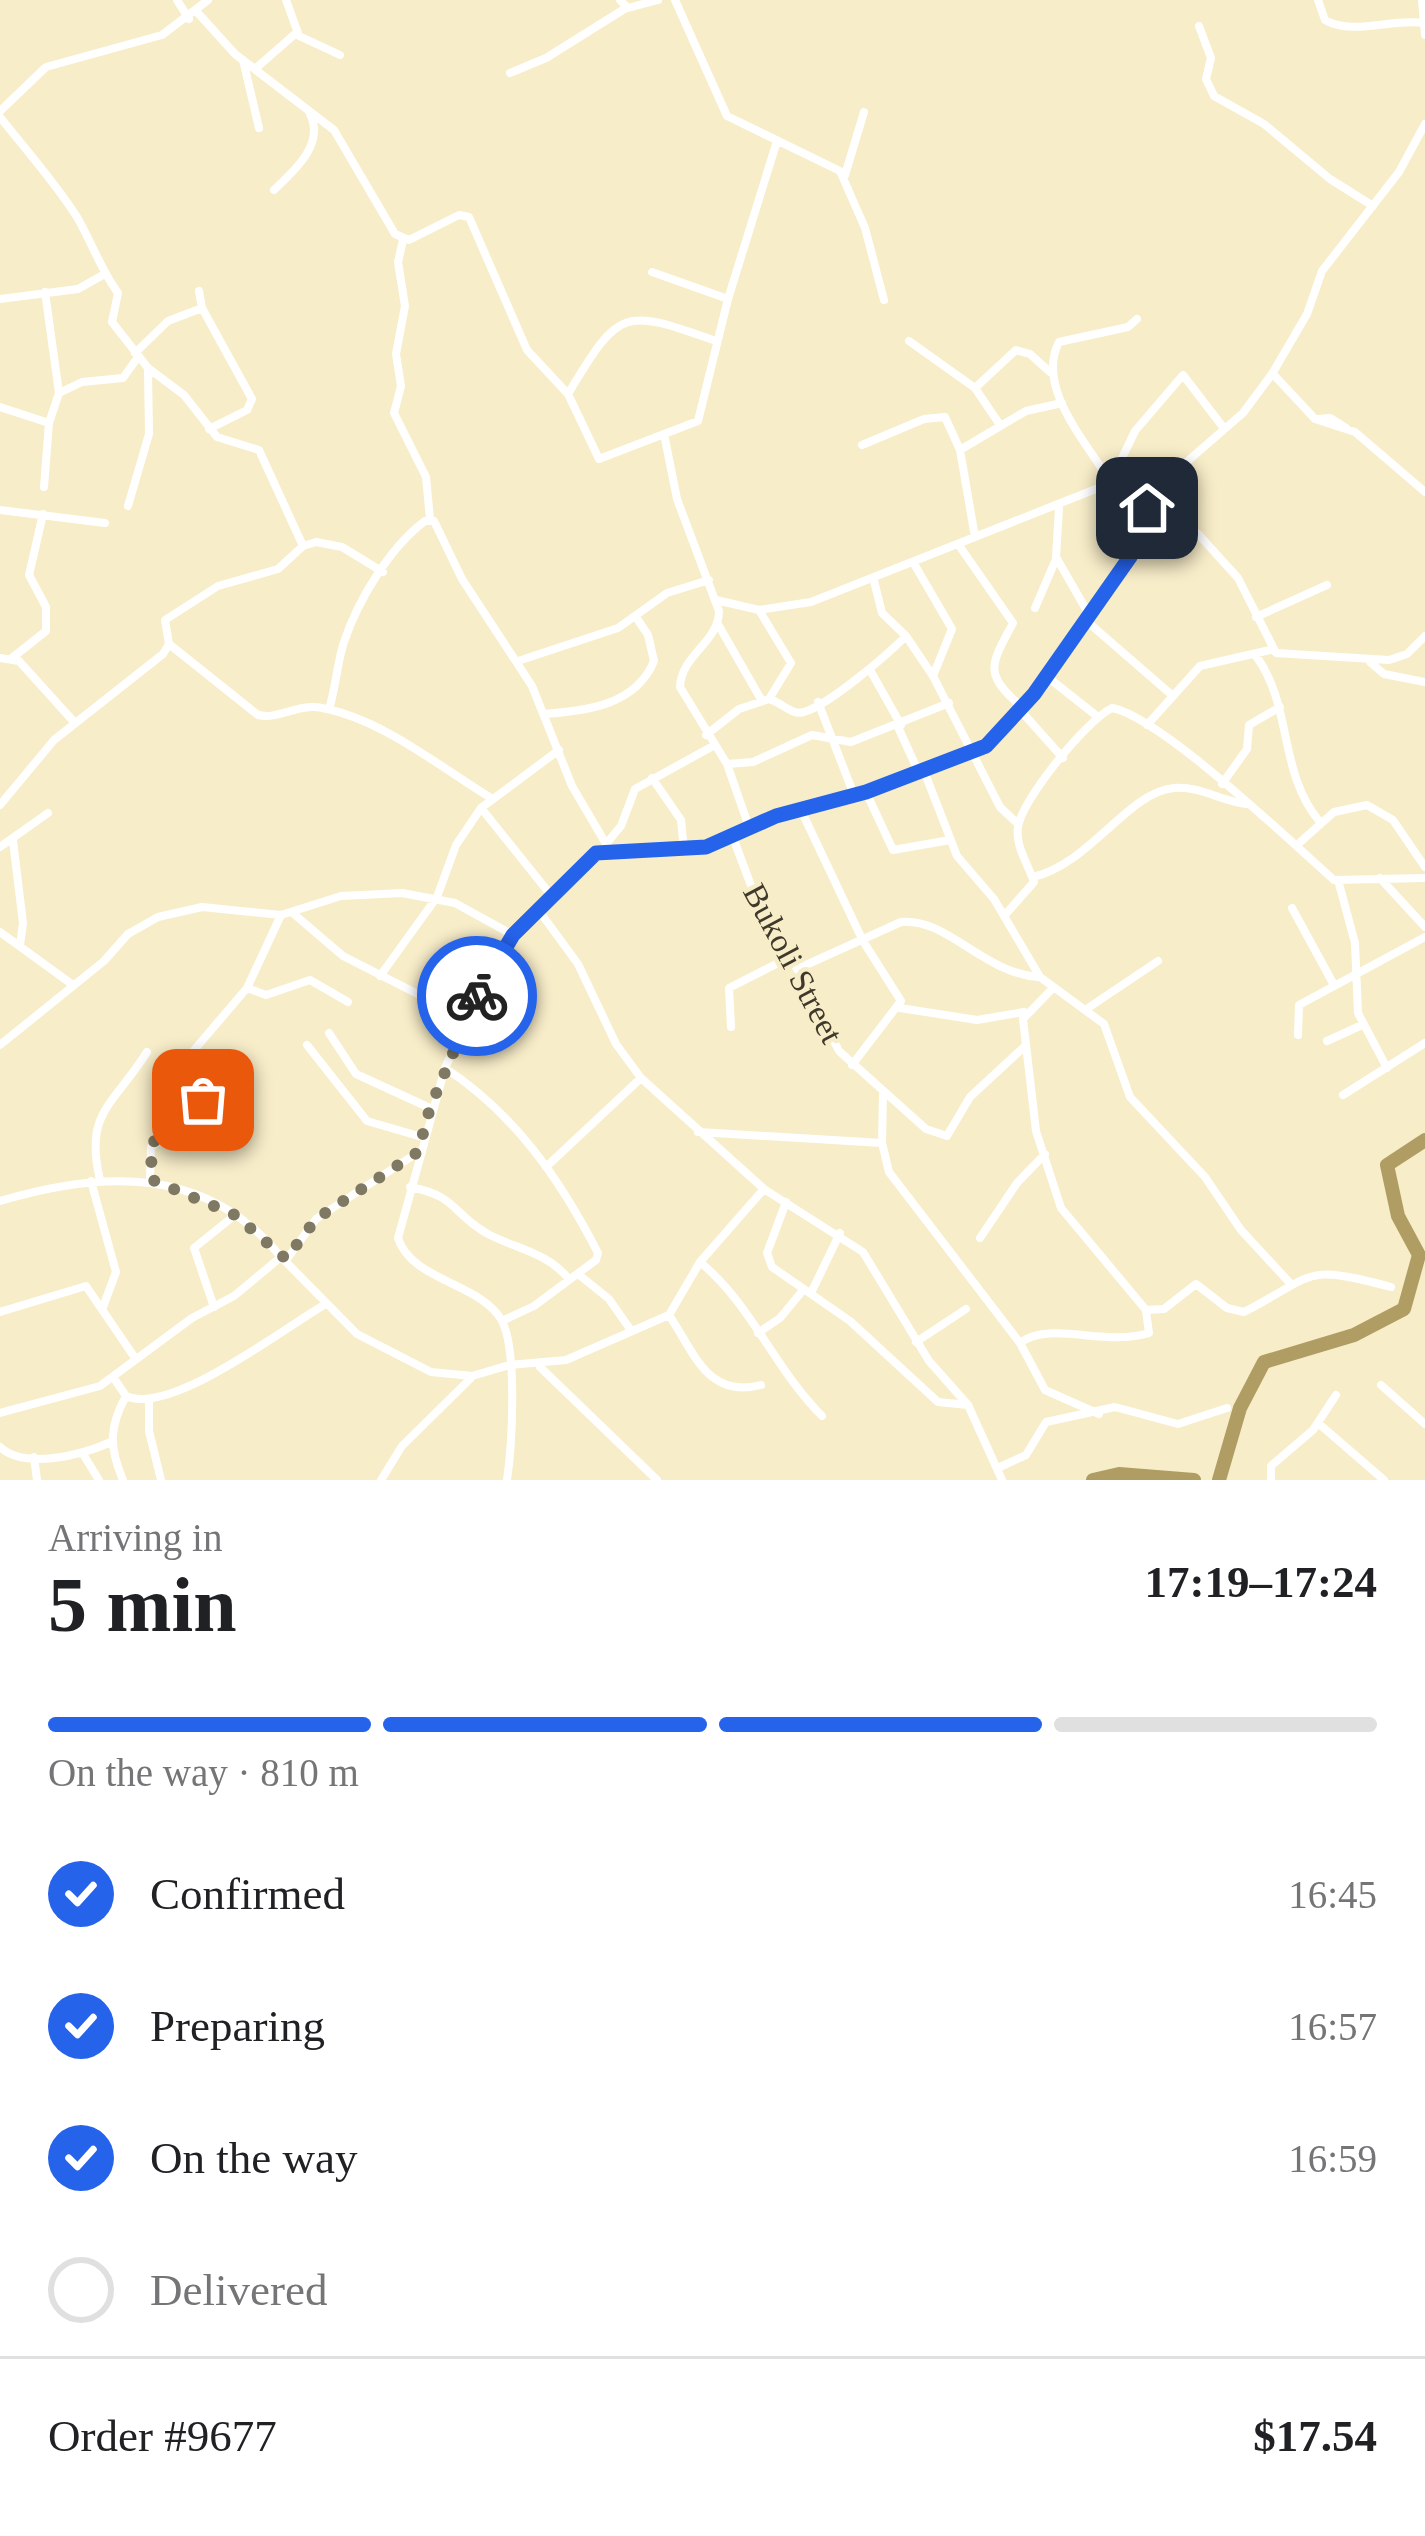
<!DOCTYPE html>
<meta charset="utf-8">
<style>
:root{--surface:#fff;--page:#f2f2f2;--text:#202124;--muted:#757577;--line:#e0e0e0;--accent:#2563eb}
body{margin:0;font-family:Georgia,serif;background:var(--page);color:var(--text);height:100vh;display:flex;flex-direction:column;font-size:45px;white-space:nowrap}
*{box-sizing:border-box;margin:0}
p{font-size:39px;color:var(--muted)}
.icon{flex:none;width:66px;height:66px;fill:none;stroke:currentColor;stroke-width:2;stroke-linecap:round;stroke-linejoin:round}
.map{position:relative;height:1480px;overflow:hidden}
.side{display:flex;flex-direction:column;background:var(--surface);flex:1}
.side>*{flex:none}
.pin{position:absolute;display:grid;place-items:center;width:102px;height:102px;color:#fff;margin:-51px;border-radius:24px;box-shadow:0 6px 18px #0006}
.courier{position:absolute;display:grid;place-items:center;width:120px;height:120px;margin:-60px;border:9px solid #2563eb;border-radius:50%;background:#fff;color:#222;box-shadow:0 3px 15px #0007}
.summary em{font-style:normal;font-weight:700}
.summary div{display:flex;flex-direction:column-reverse}
.summary{display:flex;align-items:center;justify-content:space-between;height:204px;padding:0 48px}
h1{font-size:78px;font-weight:700;line-height:90px}
.bar{display:grid;grid-template-columns:repeat(4,1fr);gap:18px 12px;align-content:center;height:144px;padding:0 48px}
.bar i{height:15px;border-radius:9px;background:var(--line)}
.bar .current{background:var(--accent)}
.bar p{grid-column:span 4}
.line{display:flex;align-items:center;gap:30px;padding:0 48px;border-top:3px solid var(--line)}
.line div{flex:1}
ol{padding:0 48px;list-style:none}
li{display:flex;align-items:center;gap:36px;height:132px}
li p{margin-inline-start:auto}
li .icon{padding:12px;border-radius:50%;background:var(--accent);color:#fff;stroke-width:4}
li:last-child{color:var(--muted)}
li i{width:66px;height:66px;border:6px solid var(--line);border-radius:50%}
.map>svg:first-child{display:block}
</style>
<div class="map">
<svg width="1425" height="1480" viewBox="0 0 1425 1480">
<rect width="100%" height="100%" fill="#f8edc9"/>
<g fill="none" stroke-linecap="round" stroke-linejoin="round">
<path stroke="#af9d63" stroke-width="14" d="M1093,1480L1119,1474L1194,1480
M1219,1480L1240,1408L1264,1362L1354,1335L1404,1309L1419,1255L1398,1216L1387,1165L1425,1140"/>
<path stroke="#fff" stroke-width="8" d="M177,0L189,19
M286,0L298,33
M620,0L628,8L658,0
M675,0L727,116L840,171L865,228L884,300
M1318,0L1325,20C1353,36 1392,18 1424,23
M1422,0L1425,35
M197,12L235,54L334,130L395,234L409,240L459,215L469,217L527,350L568,394L599,459L698,421L728,299L777,141
M1199,26L1211,58L1206,79L1214,96L1264,124L1330,179L1373,206
M243,60L259,128
M255,69L295,34L340,55
M510,73L546,58L626,8
M0,111L46,67L162,35L208,0
M0,117C26,150 54,181 77,217C92,243 101,270 118,293L112,322L148,368L184,395L217,437L259,450L303,546
M845,175L864,112
M274,190C295,170 325,144 310,114
M403,240L398,262L405,306L396,354L401,386L394,413L426,477L430,519
M652,272L728,299
M199,291L202,308L252,399L247,410L209,429
M0,299L78,289L103,275
M1137,319L1128,327L1059,342C1035,388 1088,444 1111,483L1112,479L1152,492L1199,535L1238,578L1276,653L1389,660L1407,654L1425,636
M909,341L975,388L1000,425
M135,353L168,321L202,308
M1273,374L1315,419L1355,432L1425,492
M975,388L1016,350L1030,354L1050,372
M59,393L82,382L123,378L138,357
M568,394C620,307 623,308 716,341
M0,407L49,423
M1316,419L1330,418L1346,428
M664,434L677,499L719,611C719,642 681,655 680,687L727,764L749,827
M862,445L924,419L945,417L960,450L975,537
M960,450L1026,411L1062,403
M1112,479L1135,431L1183,375L1223,427
M44,487L49,423L59,393L45,292
M128,506L149,434L148,370
M1059,508L1056,557L1087,611
M0,510L105,523
M958,544L1013,623C991,665 982,673 1023,708
M913,562L952,629L933,676
M874,581L882,613L906,636L933,676L1000,807L1017,823
M716,600L759,610L811,602L1111,483
M1035,608L1056,559
M759,610L791,663L769,699
M1256,617L1327,585
M1083,618L1173,696
M719,626L762,701
M169,644L258,715C279,720 298,703 322,708C382,719 440,767 491,798
M1256,656C1293,706 1278,773 1320,822
M0,658L19,661L75,723
M12,658L46,631V607L29,575L43,514
M518,661L618,628L667,593L709,580
M1370,662L1384,674L1425,682
M870,670L901,725
M1045,675L1098,717
M818,702L854,795
M329,709C336,687 337,663 344,642C358,600 390,547 425,521H434L462,579L532,686L572,786L609,849
M1021,711L1063,758
M544,714C587,711 636,705 654,661L648,635L636,617
M1147,725L1200,666L1270,650
M898,727L919,773
M706,735L739,709L769,699C781,702 792,716 804,712C829,705 887,655 906,636
M727,764L753,762L812,735L851,742L949,703
M924,771L957,856L994,899L1040,977L1104,1024L1130,1097L1205,1177L1241,1230L1289,1282
M652,778L681,820L684,851
M1222,784L1247,749L1249,725L1280,707
M866,792L893,850L950,840
M0,805L54,740L163,654L169,644L165,620L218,586L278,569L303,546L316,542L342,547L383,572
M481,808L550,894
M800,808L863,941L901,1001L852,1065
M732,835L766,925L797,969L839,1051L926,1129L947,1136L970,1097L1024,1047
M13,841L23,923L20,945
M606,844L621,826L635,789L713,746
M1297,845L1334,812L1367,805L1393,820L1425,867
M0,847L48,813
M1033,877C1090,864 1128,792 1174,788C1201,786 1221,801 1246,804
M1380,878L1425,927
M1338,880L1355,943L1358,1013L1387,1068
M537,908L578,964L616,1044L641,1078L764,1189L863,1252L929,1361L968,1405L1002,1480
M1292,908L1334,985
M294,914L343,956L467,1019
M1004,916L1034,882C1028,864 1015,846 1018,827C1022,799 1087,720 1112,708C1161,717 1291,842 1334,880L1425,878
M0,932L73,985
M797,969L901,922C946,917 983,973 1038,977
M380,976L437,897L456,845L481,808L559,750
M247,988L266,995L310,980L348,1002
M1052,989L1023,1019L1036,1131L1061,1208L1146,1310L1164,1309L1196,1284L1227,1308L1244,1312C1319,1273 1302,1264 1391,1287
M435,1000L479,990
M900,1008L977,1020L1024,1012
M1088,1008L1158,961
M731,1027L729,988L788,958
M329,1033L356,1074L430,1108
M1298,1035L1299,1005L1425,937
M1327,1041L1362,1025
M0,1045L104,961L128,934L158,917L202,907L281,915L341,896L402,893L455,903L513,935
M307,1045L367,1121L422,1137
M189,1056L247,988L281,915
M445,1068C515,1114 560,1179 598,1253L596,1260L534,1306L502,1321
M883,1095L882,1143L889,1172L1020,1343L1045,1390L1099,1414
M1343,1095L1425,1043
M698,1132L882,1143
M546,1167L641,1078
M150,1179L151,1147L183,1123L233,1055
M100,1180C84,1112 113,1106 147,1052
M91,1181L116,1272L103,1307
M410,1187C458,1196 452,1214 488,1234C519,1250 546,1252 569,1279
M0,1201C103,1170 207,1166 281,1257
M786,1202L767,1253L772,1267L850,1321L938,1402L968,1405
M980,1238L1017,1183L1045,1154
M287,1259L316,1219L417,1153
M700,1262C752,1305 774,1368 822,1416
M578,1274L609,1299L630,1329
M811,1293L840,1233
M214,1307L194,1248L235,1215
M0,1312L86,1286L135,1358
M669,1315C695,1354 708,1399 761,1385
M758,1333L780,1318L804,1289
M916,1342L966,1309
M1020,1343C1050,1320 1104,1347 1149,1333L1146,1311
M540,1367L657,1480
M113,1377L126,1396C170,1416 283,1329 324,1305
M1381,1385L1425,1424
M149,1401V1431L161,1480
M0,1413L100,1386L192,1318L234,1296L281,1257L357,1334L431,1372L472,1376L509,1365L566,1360L669,1315L700,1262L764,1189
M1318,1423L1384,1480
M0,1447C25,1470 82,1455 111,1442
M83,1454L99,1480
M34,1457L37,1480
M1000,1467L1026,1455L1046,1422L1115,1407L1178,1424L1227,1408
M123,1480C109,1447 109,1427 126,1396
M381,1480L402,1446L471,1378
M507,1480C512,1446 518,1348 501,1319C478,1282 412,1281 398,1238L445,1068L495,958L537,908L596,853L706,847L776,816L866,792L957,759L994,740L1034,694L1130,557L1152,492L1243,413L1272,374L1307,314L1322,271L1399,172L1425,124
M1271,1480V1466L1313,1430L1336,1395"/>
</g>
<g fill="none" stroke-linecap="round" stroke-linejoin="round">
<path stroke="#7f7862" stroke-width="12" stroke-dasharray="0 21.6" d="M203,1100L183,1124L153,1142L150,1179L235,1215L286,1259L316,1219L418,1152L430,1108L477,996"/>
<path stroke="#2563eb" stroke-width="15" d="M477,996L513,935L596,853L706,847L776,816L866,792L986,746L1034,694L1130,557L1147,508"/>
</g>
<g text-anchor="middle" stroke-width="9" stroke-linejoin="round" paint-order="stroke">
<g font-size="33" fill="#3e392b" stroke="#f8edc9">
<text transform="translate(794 963) rotate(62)" y="12">Bukoli Street</text>
</g>
</g>
</svg>
<div class="pin" style="left:203px;top:1100px;background:#ea580c"><svg class="icon" aria-label="bag" viewBox="0 0 24 24"><path d="M5 8h14l-1 12H6zM9 8a3 3 0 0 1 6 0"/></svg></div>
<div class="pin" style="left:1147px;top:508px;background:#1f2937"><svg class="icon" aria-label="home" viewBox="0 0 24 24"><path d="M3 11l9-7 9 7M6 9v11h12V9"/></svg></div>
<div class="courier" style="left:477px;top:996px"><svg class="icon" aria-label="bike" viewBox="0 0 24 24"><circle cx="6" cy="16" r="4"/><circle cx="18" cy="16" r="4"/><path d="M6 16l4-8h5l3 8M10 8l3 8H6M13 5h3"/></svg></div>
</div>
<section class="side">
<div class="summary"><div><h1>5 min</h1><p>Arriving in</p></div><em>17:19–17:24</em></div>
<div class="bar"><i class="current"></i><i class="current"></i><i class="current"></i><i></i><p>On the way · 810 m</p></div>
<ol>
<li><svg class="icon" aria-label="check" viewBox="0 0 24 24"><path d="M5 12l5 5 9-10"/></svg>Confirmed<p>16:45</p></li>
<li><svg class="icon" aria-label="check" viewBox="0 0 24 24"><path d="M5 12l5 5 9-10"/></svg>Preparing<p>16:57</p></li>
<li><svg class="icon" aria-label="check" viewBox="0 0 24 24"><path d="M5 12l5 5 9-10"/></svg>On the way<p>16:59</p></li>
<li><i></i>Delivered</li>
</ol>
<div class="line" style="height:156px"><div>Order #9677</div><b>$17.54</b></div>
</section>
